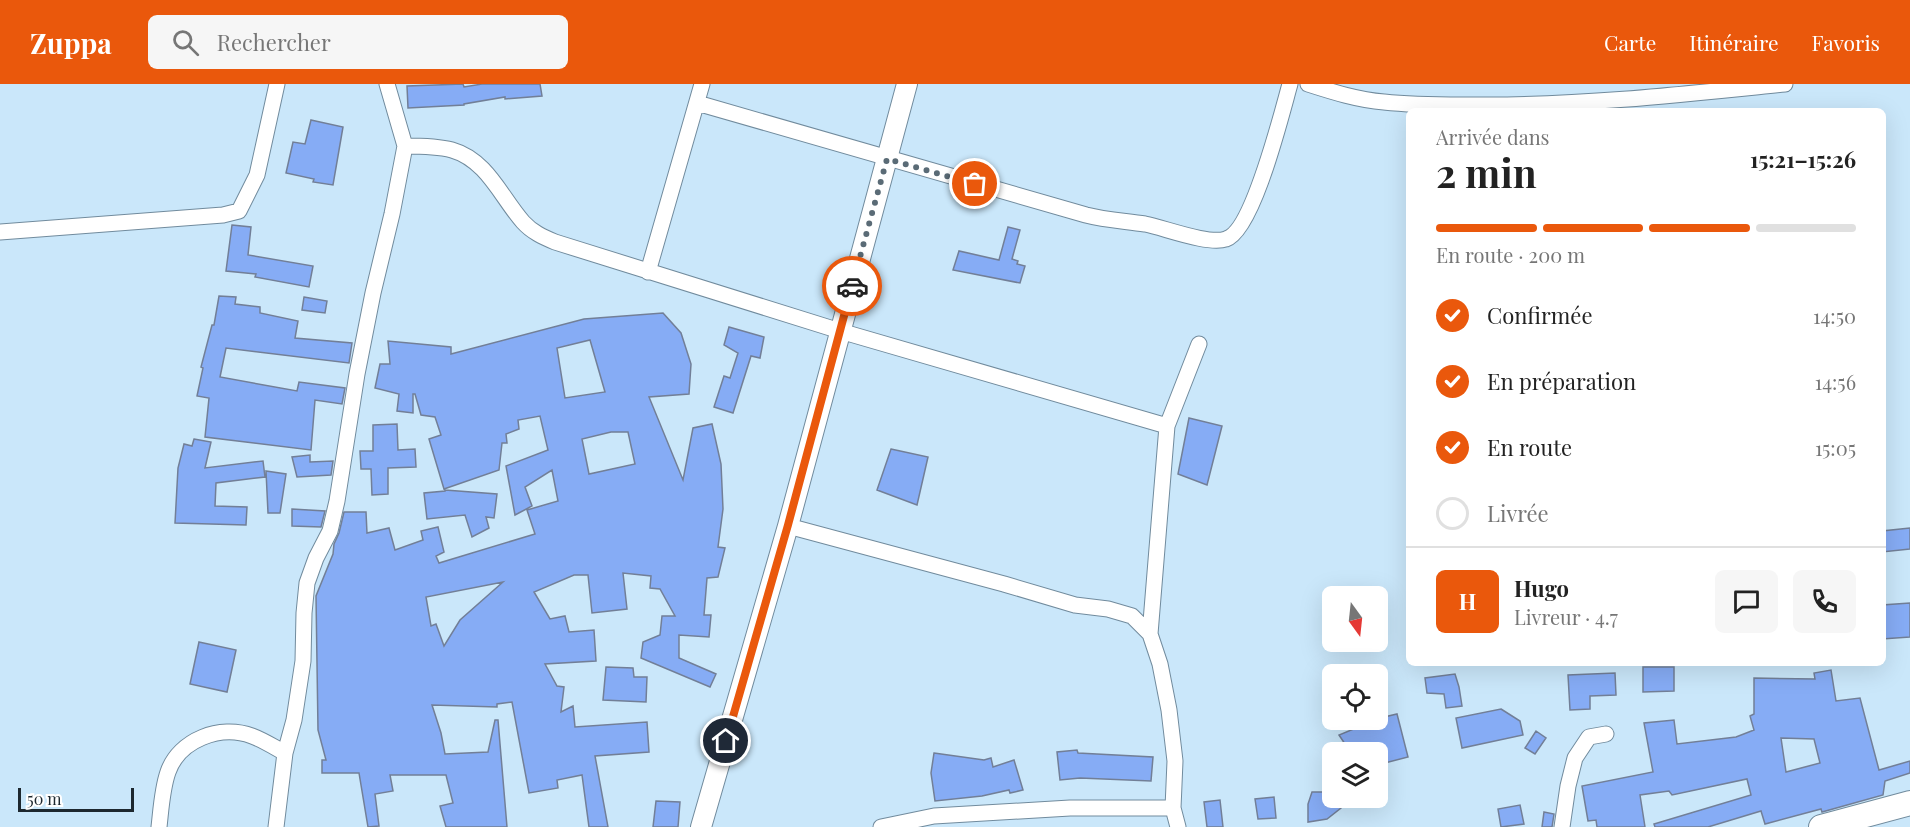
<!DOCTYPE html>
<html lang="fr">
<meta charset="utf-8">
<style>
:root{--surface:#fff;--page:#f6f6f6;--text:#222;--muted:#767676;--line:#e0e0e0;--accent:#ea580c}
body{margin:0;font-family:"Playfair Display",serif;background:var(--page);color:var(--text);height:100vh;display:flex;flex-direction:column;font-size:22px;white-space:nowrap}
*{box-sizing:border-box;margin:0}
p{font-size:20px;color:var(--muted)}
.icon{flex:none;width:33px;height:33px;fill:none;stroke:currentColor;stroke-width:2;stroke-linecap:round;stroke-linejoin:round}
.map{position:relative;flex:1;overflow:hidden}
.details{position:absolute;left:1406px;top:24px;width:480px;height:558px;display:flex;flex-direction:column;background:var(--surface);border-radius:9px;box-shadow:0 6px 24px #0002}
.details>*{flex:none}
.needle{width:39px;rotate:165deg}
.controls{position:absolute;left:1322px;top:502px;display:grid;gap:12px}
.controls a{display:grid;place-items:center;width:66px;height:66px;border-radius:9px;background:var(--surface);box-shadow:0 6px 24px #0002;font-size:30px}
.scale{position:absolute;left:18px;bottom:15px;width:116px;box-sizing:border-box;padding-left:6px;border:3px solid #1d282f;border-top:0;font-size:16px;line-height:21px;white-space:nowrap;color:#1d282f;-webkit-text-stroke:4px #fff;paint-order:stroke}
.pin{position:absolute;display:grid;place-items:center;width:51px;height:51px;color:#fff;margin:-26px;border:3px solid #fff;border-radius:50%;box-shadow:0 2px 6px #0007}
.courier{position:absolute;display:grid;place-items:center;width:60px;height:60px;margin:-30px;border:4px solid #ea580c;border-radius:50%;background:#fff;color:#222;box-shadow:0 2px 8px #0007}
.summary em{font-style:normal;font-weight:700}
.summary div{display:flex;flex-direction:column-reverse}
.summary{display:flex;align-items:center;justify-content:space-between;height:102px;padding:0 30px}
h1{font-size:39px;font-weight:700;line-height:45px}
.bar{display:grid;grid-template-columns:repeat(4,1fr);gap:9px 6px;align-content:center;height:72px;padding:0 30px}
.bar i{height:8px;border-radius:4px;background:var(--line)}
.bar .on{background:var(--accent)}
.bar p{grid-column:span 4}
.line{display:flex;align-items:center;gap:15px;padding:0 30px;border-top:2px solid var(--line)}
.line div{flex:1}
.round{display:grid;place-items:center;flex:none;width:63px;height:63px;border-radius:9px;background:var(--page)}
ol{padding:0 30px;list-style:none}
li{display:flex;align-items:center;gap:18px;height:66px}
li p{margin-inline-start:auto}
li .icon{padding:6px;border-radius:50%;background:var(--accent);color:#fff;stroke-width:4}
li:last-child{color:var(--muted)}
li i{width:33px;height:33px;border:3px solid var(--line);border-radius:50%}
header{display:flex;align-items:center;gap:36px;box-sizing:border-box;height:84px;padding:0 30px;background:var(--accent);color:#fff}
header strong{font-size:28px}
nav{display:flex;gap:33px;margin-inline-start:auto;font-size:21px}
.search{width:420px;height:54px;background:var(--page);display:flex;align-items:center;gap:15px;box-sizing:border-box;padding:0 21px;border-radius:9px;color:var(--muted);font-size:22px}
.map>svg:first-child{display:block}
</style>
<header>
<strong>Zuppa</strong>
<div class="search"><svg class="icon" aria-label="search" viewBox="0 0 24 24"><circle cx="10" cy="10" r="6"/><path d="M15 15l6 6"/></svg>Rechercher</div>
<nav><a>Carte</a><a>Itinéraire</a><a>Favoris</a></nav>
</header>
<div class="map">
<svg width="1910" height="743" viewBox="0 0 1910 743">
<rect width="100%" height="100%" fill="#cae7fa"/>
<path fill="#86acf5" stroke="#727f97" stroke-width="1.5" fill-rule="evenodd" d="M463,0L464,3L482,0H540L542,12L505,15V13L464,20V21L408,24L407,2Z
M311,36L343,43L333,101L313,98L314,95L286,89L293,58L305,60Z
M232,141L251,143L248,171L313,182L309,203L255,193L256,190L226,187Z
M1008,143L1020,146L1012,175L1018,177L1017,180L1025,182L1020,199L953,186L959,167L999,176Z
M219,212L236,213L235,220L260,223V229L298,237L295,254L352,259L349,279L226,264L220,293L297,307L299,298L345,304L342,320L315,316L311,366L205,353L209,314L197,312L203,284L201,283L212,241H214Z
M304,213L327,217L325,229L302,226Z
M663,229L681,249L691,280L689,310L649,313L683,396L693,344L712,340L721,380L723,425L718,463L725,464L718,493L707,494L704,531H711L709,553L679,551V574L716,590L710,603L641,574L643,558L660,551L662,532H675L660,505L650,504L651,492L623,489L627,525L592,529L588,491H574L534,508L550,535L565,532L569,548L594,546L596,577L545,580L557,602L564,603L561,628L573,622L575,643L647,638L649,668L595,672L608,743H589L582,691L557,696L558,704L529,709L512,618L497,620V623L432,621L441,649L445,670L488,668L495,636H498L507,743H446L440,722L453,719L446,691H390L393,707L375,710L379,742L368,743L359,689H322V676H326L318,646L316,512L333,470L334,460L339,449L344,428H366L367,449L389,444L395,466L423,456L421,447L438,443L444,468L436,472L439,479L535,450L527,426L558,417L552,386L525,403L532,422L515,431L506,382L548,366L540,332L518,336L519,345L506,350L507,359H502L499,386L444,405L429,355L441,351L435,333L421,331L415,310H413V329L397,327L399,310L375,304L380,280H390L388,257L451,263V270L584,235ZM590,256L605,308L565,314L557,264ZM611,348H628L635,380L589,390L582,355ZM503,498L460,536L444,562L436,540L431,542L426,513Z
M729,243L764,253L760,274L751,272L733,329L714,323L724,292L730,294L738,269L724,261Z
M1189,334L1222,342L1207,401L1178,390Z
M397,340L398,366L415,365L416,383L388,384V410L372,411L371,385H361L360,367H373V341Z
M194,355L211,358L205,384L263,377L265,393L216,399L215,422L247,423L246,441L175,439L178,384L184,360L192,362Z
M891,365L928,373L917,421L877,406Z
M310,371V378L333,377L331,391L297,393L292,373Z
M266,387L286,390L280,429H268Z
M445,406L497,410L494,434L486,433L489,444L472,453L465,431L427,435L424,409L445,407Z
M292,425L325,427L321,443L292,442Z
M1910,444V465L1882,468V447Z
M1910,519V553L1882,555V521Z
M199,558L236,566L227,608L190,600Z
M606,583L633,584L634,593H647L646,618L603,616Z
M1643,583H1674V607L1643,608Z
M1831,586L1836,617L1860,614L1879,686L1910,677V689L1885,697L1883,711L1822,728L1821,725L1765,740L1761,727L1708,743H1655L1654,740L1751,711L1747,695L1672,711L1669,707L1640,711L1645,743H1597L1596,736L1588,737L1582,702L1653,688L1644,639L1674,636L1677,660L1736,653L1754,646L1750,632L1754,630V594L1815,595L1814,589ZM1781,654L1814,655L1820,679L1786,688Z
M1615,589L1616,611L1590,612V625L1570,626L1568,591Z
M1455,590L1459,603L1462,622L1446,624L1444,610L1427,609L1425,594Z
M1501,625L1520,637L1523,651L1462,664L1456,634Z
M1397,630L1408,673L1377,681V669H1351L1339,651L1380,634Z
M1536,647L1546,654L1535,670L1525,664Z
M1077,666L1078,669L1153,673L1151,697L1080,694L1060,696L1057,668Z
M934,669L984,676L991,674L993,683L1014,676L1023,706L1010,709L1009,706L982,712L935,717L931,689Z
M1312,708H1332V714H1337L1341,724L1327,735L1308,738V720Z
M1274,713L1276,734L1258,735L1255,715Z
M1220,716L1223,743H1207L1204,718Z
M656,717L680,718L678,743H653Z
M1520,721L1524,740L1501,743L1498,725Z
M1544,728L1554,730L1552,743H1542Z"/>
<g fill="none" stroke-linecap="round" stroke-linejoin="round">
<g stroke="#718b9d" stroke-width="17">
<path id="minor" d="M1308,0C1333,8 1358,16 1384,18C1419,22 1454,21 1489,21C1588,21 1686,10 1785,0
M697,19L1086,131C1105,136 1125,137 1145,140C1165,144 1208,161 1226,155C1253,147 1282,28 1290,0
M405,62C420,62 437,62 452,66C487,76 501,113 523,138C532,148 543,153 555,158L840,247L1167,342
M0,148L223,131L239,127L257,91L277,0
M648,188L702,0
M788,442L1004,500L1075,521L1108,525L1132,532L1150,550L1160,580L1169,626L1175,677L1173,724L1178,743
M1150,550L1167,342L1199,260
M159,743C161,726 162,705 168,688C179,656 220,640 252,652C263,656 274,663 285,669
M276,743L285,669L294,636L303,577L304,529L307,499L316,474L330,447L337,417L357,290L373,209L392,130L405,62L387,0
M881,743L934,732L1070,724H1173
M1562,743L1568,702L1575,674L1589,653L1606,650"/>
</g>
<g stroke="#718b9d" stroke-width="22">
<path id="tertiary" d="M701,743L788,442L907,0"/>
</g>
<g stroke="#718b9d" stroke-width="26">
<path id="primary" d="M1821,743L1910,719"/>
</g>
<use href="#minor" stroke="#fff" stroke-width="15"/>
<use href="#tertiary" stroke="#fff" stroke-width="20"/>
<use href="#primary" stroke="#fff" stroke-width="24"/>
</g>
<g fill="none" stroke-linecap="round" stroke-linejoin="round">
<path stroke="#5a6b76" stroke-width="6" stroke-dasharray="0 10.8" d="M852,202L887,75L975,100"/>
<path stroke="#ea580c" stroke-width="8" d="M726,657L788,441L852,202"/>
</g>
</svg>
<div class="controls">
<a><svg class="needle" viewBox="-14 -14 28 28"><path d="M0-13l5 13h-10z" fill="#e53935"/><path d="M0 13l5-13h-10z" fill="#767676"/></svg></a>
<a><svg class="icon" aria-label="locate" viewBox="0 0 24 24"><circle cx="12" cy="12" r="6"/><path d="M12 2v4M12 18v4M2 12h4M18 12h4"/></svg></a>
<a><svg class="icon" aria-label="layers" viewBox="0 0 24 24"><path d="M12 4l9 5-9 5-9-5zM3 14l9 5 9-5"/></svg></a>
</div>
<div class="scale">50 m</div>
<div class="pin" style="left:975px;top:100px;background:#ea580c"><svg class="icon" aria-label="bag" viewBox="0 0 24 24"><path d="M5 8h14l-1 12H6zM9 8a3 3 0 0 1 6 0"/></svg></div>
<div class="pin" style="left:726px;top:657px;background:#1f2937"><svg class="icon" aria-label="home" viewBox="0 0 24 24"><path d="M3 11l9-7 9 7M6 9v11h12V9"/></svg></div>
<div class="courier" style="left:852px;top:202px"><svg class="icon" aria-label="car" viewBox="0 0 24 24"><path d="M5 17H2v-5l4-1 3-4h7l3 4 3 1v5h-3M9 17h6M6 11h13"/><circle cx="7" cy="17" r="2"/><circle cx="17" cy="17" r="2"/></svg></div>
<section class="details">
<div class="summary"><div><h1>2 min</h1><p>Arrivée dans</p></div><em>15:21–15:26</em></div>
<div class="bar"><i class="on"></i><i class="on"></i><i class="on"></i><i></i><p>En route · 200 m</p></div>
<ol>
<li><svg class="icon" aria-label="check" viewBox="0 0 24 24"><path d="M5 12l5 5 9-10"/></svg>Confirmée<p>14:50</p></li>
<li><svg class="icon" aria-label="check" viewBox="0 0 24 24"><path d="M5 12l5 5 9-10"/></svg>En préparation<p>14:56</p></li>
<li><svg class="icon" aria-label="check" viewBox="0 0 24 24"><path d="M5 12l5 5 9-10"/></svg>En route<p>15:05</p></li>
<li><i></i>Livrée</li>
</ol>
<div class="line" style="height:108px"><b class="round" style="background:var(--accent);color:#fff">H</b><div><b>Hugo</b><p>Livreur · 4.7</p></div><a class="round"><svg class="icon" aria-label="chat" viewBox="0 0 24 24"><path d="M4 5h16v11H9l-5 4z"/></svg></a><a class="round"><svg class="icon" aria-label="phone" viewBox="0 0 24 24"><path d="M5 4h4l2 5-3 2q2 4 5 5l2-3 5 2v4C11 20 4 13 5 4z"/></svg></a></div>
</section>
</div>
